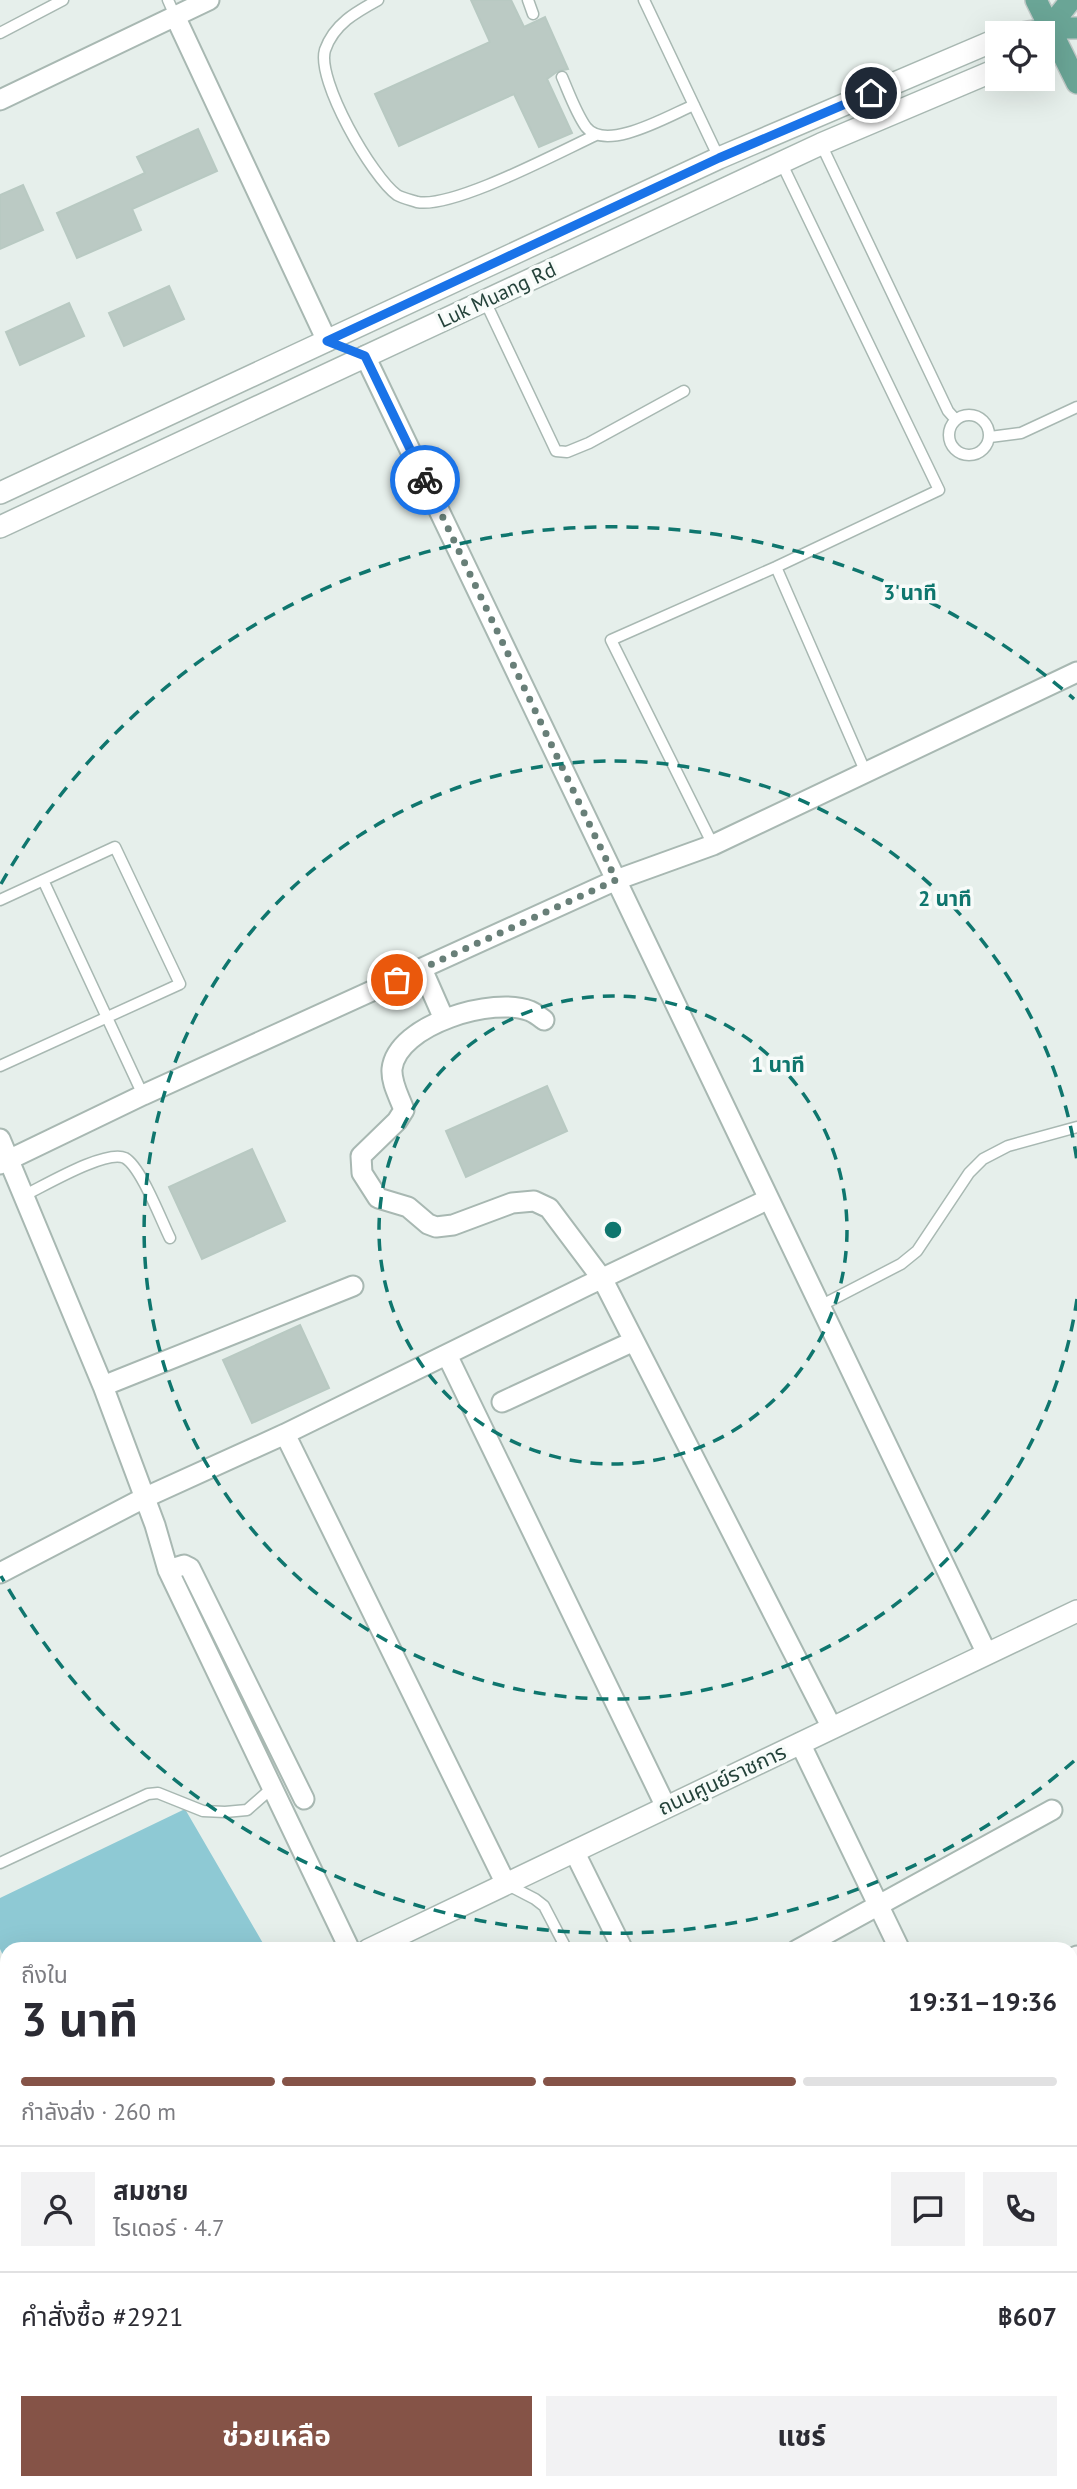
<!DOCTYPE html>
<html lang="th">
<meta charset="utf-8">
<style>
:root{--surface:#fff;--page:#f2f2f3;--text:#2b2b33;--muted:#7c7c81;--line:#e1e1e2;--accent:#855347}
body{margin:0;font-family:"PT Sans","Noto Sans Thai",sans-serif;background:var(--page);color:var(--text);height:100vh;display:flex;flex-direction:column;font-size:26px;white-space:nowrap}
*{box-sizing:border-box;margin:0}
p{font-size:23px;color:var(--muted)}
.icon{flex:none;width:38px;height:38px;fill:none;stroke:currentColor;stroke-width:2;stroke-linecap:round;stroke-linejoin:round}
.map{position:relative;flex:1;overflow:hidden}
.sheet{position:absolute;left:0px;top:1942px;width:1078px;height:548px;display:flex;flex-direction:column;background:var(--surface);border-radius:21px 21px 0 0;box-shadow:0 7px 28px #0002}
.sheet>*{flex:none}
.fabs{position:absolute;left:985px;top:21px;display:grid;gap:14px}
.fabs a{display:grid;place-items:center;width:70px;height:70px;border-radius:0px;background:var(--surface);box-shadow:0 7px 28px #0002;font-size:35px}
.pin{position:absolute;display:grid;place-items:center;width:60px;height:60px;color:#fff;margin:-30px;border:4px solid #fff;border-radius:50%;box-shadow:0 2px 7px #0007}
.courier{position:absolute;display:grid;place-items:center;width:70px;height:70px;margin:-35px;border:5px solid #1a73e8;border-radius:50%;background:#fff;color:#222;box-shadow:0 2px 9px #0007}
.head em{font-style:normal;font-weight:700}
.head div{display:flex;flex-direction:column-reverse}
.head{display:flex;align-items:center;justify-content:space-between;height:119px;padding:0 21px}
h1{font-size:46px;font-weight:700;line-height:52px}
.bar{display:grid;grid-template-columns:repeat(4,1fr);gap:10px 7px;align-content:center;height:84px;padding:0 21px}
.bar i{height:9px;border-radius:5px;background:var(--line)}
.bar .active{background:var(--accent)}
.bar p{grid-column:span 4}
.line{display:flex;align-items:center;gap:18px;padding:0 21px;border-top:2px solid var(--line)}
.line div{flex:1}
.round{display:grid;place-items:center;flex:none;width:74px;height:74px;border-radius:0px;background:var(--page)}
.primary-button{display:flex;gap:14px;margin-top:auto;padding:14px 21px}
.primary-button a{flex:1;height:80px;border-radius:0px;background:var(--accent);color:#fff;font-size:28px;font-weight:700;line-height:80px;text-align:center}
.primary-button a+a{background:var(--page);color:var(--text)}
.map>svg:first-child{display:block}
</style>
<div class="map">
<svg width="1077" height="2489" viewBox="0 0 1077 2489">
<rect width="100%" height="100%" fill="#e6efeb"/>
<path fill="#8ec9d4" d="M185,1809L264,1945L254,1950H7V1964L0,1949V1898Z"/>
<path fill="#bbcac4" stroke="#b8c9c2" stroke-width="2" d="M471,0H511L524,27L545,17L568,69L558,71L547,79L572,133L539,147L514,94L399,146L375,94L490,42Z
M198,129L217,171L132,209L141,230L77,258L57,213L145,173L137,157Z
M23,185L43,230L0,249V195Z
M169,286L184,319L124,346L109,313Z
M69,303L84,336L20,365L6,332Z
M547,1086L567,1131L466,1177L446,1131Z
M252,1149L285,1221L202,1259L169,1187Z
M300,1325L329,1388L252,1423L223,1360Z"/>
<g fill="none" stroke-linecap="round" stroke-linejoin="round">
<g stroke="#a8b8b2" stroke-width="13">
<path id="service" d="M168,0L175,16
M378,0C356,12 334,24 325,50C316,80 372,177 397,195C402,198 411,200 417,202C453,209 559,152 596,135
M528,0L533,14
M644,0L719,158
M0,33L63,0
M562,77C569,93 576,113 586,127C606,153 670,115 694,105
M821,144L948,411L956,420
M485,301L556,451L567,452L589,443L684,391
M949 435a20 20 0 1 1 40 0a20 20 0 1 1-40 0Z
M990,437L1021,433L1077,407
M776,567L866,773
M713,845L611,640L776,567L939,490L781,162
M43,880L143,1095
M0,900L115,847L180,984L0,1066
M25,1195C44,1186 106,1149 125,1158C141,1167 161,1220 170,1238
M820,1306L901,1264L917,1251L969,1173L983,1159L1008,1146L1077,1127
M0,1863L148,1794L158,1793L203,1811L225,1812L247,1810L272,1788
M506,1884L535,1899L544,1906L567,1950"/>
</g>
<g stroke="#a8b8b2" stroke-width="23">
<path id="minor" d="M175,16L327,341
M0,100L209,0
M365,356L987,1654
M422,969L444,1019
M544,1020C540,1017 535,1013 530,1011C495,996 397,1024 392,1069C391,1083 399,1096 404,1110L397,1121L361,1156L362,1173L378,1198L408,1207L428,1224L436,1227L453,1225L512,1203L534,1201L549,1208L603,1280L832,1728
M0,1139L103,1386L155,1525L168,1570L350,1950
M0,1164L143,1095L616,880L713,845L1077,672
M447,1355L666,1807
M103,1386L353,1286
M502,1402L634,1341
M285,1434L506,1884
M168,1570L184,1565L190,1568L304,1799
M0,1573L144,1498L285,1434L586,1286L769,1199
M800,1743L900,1950
M574,1851L623,1950
M797,1950L1052,1810
M1071,1959L1077,1956
M0,2081L7,2096
M1071,2177L1077,2175
M1071,2320L1077,2318
M610,2483L612,2489
M526,2489L536,2483"/>
</g>
<g stroke="#a8b8b2" stroke-width="24">
<path id="tertiary" d="M0,493L719,158L998,39
M0,527L821,144L998,69
M368,1950L1077,1611
M0,2125L7,2122"/>
</g>
<g stroke="#c2cac8" stroke-width="24">
<path id="primary" d="M1036,0L1077,83
M1022,33L1051,28H1077
M1044,34L1071,0"/>
</g>
<use href="#service" stroke="#fff" stroke-width="10"/>
<use href="#minor" stroke="#fff" stroke-width="19"/>
<use href="#tertiary" stroke="#fff" stroke-width="21"/>
<use href="#primary" stroke="#6aa596" stroke-width="21"/>
</g>
<g fill="none" stroke-linecap="round" stroke-linejoin="round">
<path stroke="#687f78" stroke-width="7" stroke-dasharray="0 12.6" d="M397,980L616,880L425,480"/>
<path stroke="#1a73e8" stroke-width="9" d="M425,480L365,356L327,341L719,158L871,93"/>
</g>
<g fill="none" stroke="#0f766e" stroke-width="3.5" stroke-dasharray="12 9">
<circle cx="613" cy="1230" r="234"/>
<path d="M1077 1299A469 469 0 1 1 1077 1161"/>
<path d="M1074 1761A703 703 0 0 1 1 1576M1 884A703 703 0 0 1 1074 699"/>
</g>
<g text-anchor="middle" stroke-width="7" stroke-linejoin="round" paint-order="stroke">
<g font-size="21" fill="#24423a" stroke="#f7fbf9">
<text transform="translate(497 295) rotate(-25)" y="7">Luk Muang Rd</text>
<text transform="translate(722 1780) rotate(-25)" y="7">ถนนศูนย์ราชการ</text>
</g>
</g>
<circle cx="613" cy="1230" r="10" fill="#0f766e" stroke="#f7fbf9" stroke-width="3.5"/>
<g font-size="21" text-anchor="middle" font-weight="bold" fill="#0f766e" stroke="#f7fbf9" stroke-width="7" stroke-linejoin="round" paint-order="stroke">
<text x="910" y="600">3 นาที</text>
<text x="945" y="906">2 นาที</text>
<text x="778" y="1072">1 นาที</text>
</g>
</svg>
<div class="fabs">
<a><svg class="icon" aria-label="locate" viewBox="0 0 24 24"><circle cx="12" cy="12" r="6"/><path d="M12 2v4M12 18v4M2 12h4M18 12h4"/></svg></a>
</div>
<div class="pin" style="left:397px;top:980px;background:#ea580c"><svg class="icon" aria-label="bag" viewBox="0 0 24 24"><path d="M5 8h14l-1 12H6zM9 8a3 3 0 0 1 6 0"/></svg></div>
<div class="pin" style="left:871px;top:93px;background:#1f2937"><svg class="icon" aria-label="home" viewBox="0 0 24 24"><path d="M3 11l9-7 9 7M6 9v11h12V9"/></svg></div>
<div class="courier" style="left:425px;top:480px"><svg class="icon" aria-label="bike" viewBox="0 0 24 24"><circle cx="6" cy="16" r="4"/><circle cx="18" cy="16" r="4"/><path d="M6 16l4-8h5l3 8M10 8l3 8H6M13 5h3"/></svg></div>
<section class="sheet">
<div class="head"><div><h1>3 นาที</h1><p>ถึงใน</p></div><em>19:31–19:36</em></div>
<div class="bar"><i class="active"></i><i class="active"></i><i class="active"></i><i></i><p>กำลังส่ง · 260 m</p></div>
<div class="line" style="height:126px"><a class="round"><svg class="icon" aria-label="person" viewBox="0 0 24 24"><circle cx="12" cy="8" r="4"/><path d="M4 21q1-7 8-7t8 7"/></svg></a><div><b>สมชาย</b><p>ไรเดอร์ · 4.7</p></div><a class="round"><svg class="icon" aria-label="chat" viewBox="0 0 24 24"><path d="M4 5h16v11H9l-5 4z"/></svg></a><a class="round"><svg class="icon" aria-label="phone" viewBox="0 0 24 24"><path d="M5 4h4l2 5-3 2q2 4 5 5l2-3 5 2v4C11 20 4 13 5 4z"/></svg></a></div>
<div class="line" style="height:91px"><div>คำสั่งซื้อ #2921</div><b>฿607</b></div>
<div class="primary-button"><a>ช่วยเหลือ</a><a>แชร์</a></div>
</section>
</div>
